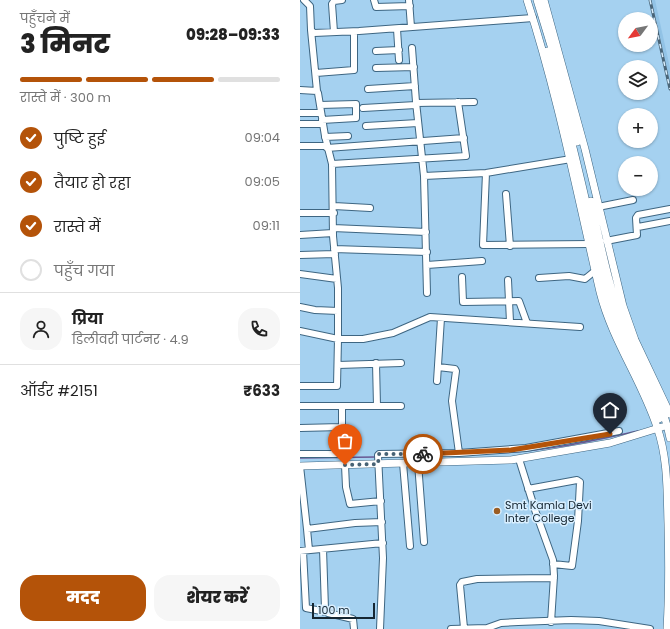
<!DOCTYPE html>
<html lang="hi">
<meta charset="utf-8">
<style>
:root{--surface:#fff;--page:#f6f6f6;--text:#222;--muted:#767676;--line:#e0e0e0;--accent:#b45309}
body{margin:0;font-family:Poppins,"Noto Sans Devanagari",sans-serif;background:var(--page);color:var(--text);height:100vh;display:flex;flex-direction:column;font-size:15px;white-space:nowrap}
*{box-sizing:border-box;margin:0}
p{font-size:13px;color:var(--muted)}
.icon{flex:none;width:22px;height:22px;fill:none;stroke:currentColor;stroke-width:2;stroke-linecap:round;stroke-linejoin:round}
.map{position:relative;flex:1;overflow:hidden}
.drawer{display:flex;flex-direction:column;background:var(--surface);width:300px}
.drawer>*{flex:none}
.needle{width:26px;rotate:238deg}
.controls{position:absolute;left:318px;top:12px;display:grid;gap:8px}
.controls a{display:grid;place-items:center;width:40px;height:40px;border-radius:50%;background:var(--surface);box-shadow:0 1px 3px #0004;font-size:20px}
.scale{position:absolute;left:12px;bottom:10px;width:63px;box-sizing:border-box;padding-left:4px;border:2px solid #152632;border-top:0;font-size:11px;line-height:14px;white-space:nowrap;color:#152632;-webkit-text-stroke:3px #d9efff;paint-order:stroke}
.pin{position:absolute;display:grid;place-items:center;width:34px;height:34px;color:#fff;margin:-41px -17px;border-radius:50% 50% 50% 0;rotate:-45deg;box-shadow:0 0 4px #0007}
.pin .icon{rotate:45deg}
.courier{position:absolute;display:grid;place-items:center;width:40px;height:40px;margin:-20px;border:3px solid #b45309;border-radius:50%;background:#fff;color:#222;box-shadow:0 1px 5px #0007}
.summary em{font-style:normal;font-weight:800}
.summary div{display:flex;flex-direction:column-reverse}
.summary{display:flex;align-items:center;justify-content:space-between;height:68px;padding:0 20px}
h1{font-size:26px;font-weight:800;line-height:30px}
.bar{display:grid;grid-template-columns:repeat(4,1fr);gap:6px 4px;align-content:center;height:48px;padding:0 20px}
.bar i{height:5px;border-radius:3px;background:var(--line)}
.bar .current{background:var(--accent)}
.bar p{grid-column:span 4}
.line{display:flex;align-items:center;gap:10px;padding:0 20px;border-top:1px solid var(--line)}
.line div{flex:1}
.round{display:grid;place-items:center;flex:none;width:42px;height:42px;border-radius:16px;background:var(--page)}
ol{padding:0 20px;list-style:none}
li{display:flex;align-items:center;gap:12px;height:44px}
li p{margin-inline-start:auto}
li .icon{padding:4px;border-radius:50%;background:var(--accent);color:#fff;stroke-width:4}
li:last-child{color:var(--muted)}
li i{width:22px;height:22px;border:2px solid var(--line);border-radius:50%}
.button{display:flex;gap:8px;margin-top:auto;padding:8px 20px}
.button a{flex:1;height:46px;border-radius:16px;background:var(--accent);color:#fff;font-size:16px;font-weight:800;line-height:46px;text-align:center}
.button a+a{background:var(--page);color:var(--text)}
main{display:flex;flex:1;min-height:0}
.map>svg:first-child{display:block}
</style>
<main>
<section class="drawer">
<div class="summary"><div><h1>3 मिनट</h1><p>पहुँचने में</p></div><em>09:28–09:33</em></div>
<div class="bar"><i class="current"></i><i class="current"></i><i class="current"></i><i></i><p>रास्ते में · 300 m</p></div>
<ol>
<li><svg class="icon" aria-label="check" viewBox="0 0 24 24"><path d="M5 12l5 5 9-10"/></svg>पुष्टि हुई<p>09:04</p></li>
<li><svg class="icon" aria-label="check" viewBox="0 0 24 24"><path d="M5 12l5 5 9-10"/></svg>तैयार हो रहा<p>09:05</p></li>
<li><svg class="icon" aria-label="check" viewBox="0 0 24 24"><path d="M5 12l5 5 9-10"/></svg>रास्ते में<p>09:11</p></li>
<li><i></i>पहुँच गया</li>
</ol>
<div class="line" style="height:72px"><a class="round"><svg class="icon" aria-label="person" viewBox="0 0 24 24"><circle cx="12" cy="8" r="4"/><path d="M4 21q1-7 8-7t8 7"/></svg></a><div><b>प्रिया</b><p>डिलीवरी पार्टनर · 4.9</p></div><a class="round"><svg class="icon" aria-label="phone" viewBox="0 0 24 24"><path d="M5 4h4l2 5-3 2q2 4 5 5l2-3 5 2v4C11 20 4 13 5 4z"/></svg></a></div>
<div class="line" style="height:52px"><div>ऑर्डर #2151</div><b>₹633</b></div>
<div class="button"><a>मदद</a><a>शेयर करें</a></div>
</section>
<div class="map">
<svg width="370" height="629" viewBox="0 0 370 629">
<rect width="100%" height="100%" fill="#a5d1f0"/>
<path fill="#92c3e6" d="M349,0H355L370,68V92Z"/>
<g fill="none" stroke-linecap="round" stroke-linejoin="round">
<path stroke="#685893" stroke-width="1.5" d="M194,453C243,452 290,441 338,431
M0,458L76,457"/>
<g stroke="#3e6682" stroke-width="8">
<path id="minor" d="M4,0L10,6L11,30L14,33L59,31L233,18
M74,0L76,7L110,6
M109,0L111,27
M97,29L99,60
M11,30L17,91
M34,32L32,4L34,1L42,0
M112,48L116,102L124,176L186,173L271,159
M76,51L99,50
M76,68L114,67
M16,73L54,70V32
M68,89L115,86
M0,90L17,91L18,93L25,136L32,164L33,236L38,288V339L0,331
M116,103L174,102
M20,105L56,104V118L22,120
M63,108L116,105
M0,113H21
M0,124H23
M66,126L118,123
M25,137L48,136
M0,146H27
M27,148L164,138
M32,164L166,156L158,102
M186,173L183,245L290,244
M124,176L127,293
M206,194L210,246
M34,206L70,208
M298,207L333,200
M0,213H34
M338,227L370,221
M33,228L126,232
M0,235L33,233
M306,241L337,235L336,218L338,215L370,209
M34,249L127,252
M0,255L35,254
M127,265L182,261
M0,274L37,279
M162,277L163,302L219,301L227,323
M239,278L269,276L285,279L296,270
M208,280L210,322
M0,307L15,310L38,311
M76,363L77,406
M38,365L101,363
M137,381L141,318
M0,386H37L38,339H63L93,333L130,317L280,327
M0,406H101
M0,428L42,427
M159,453L226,448L319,431
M0,454H37L42,452V407
M219,459L235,510L253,560L254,576L251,622
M103,463L110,546
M118,463L124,542
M45,465L46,487L50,504L81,501
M0,466L7,529
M228,489L277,480L280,482L278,521L272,566L253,564
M23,549L25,609L28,613L53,619L54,629
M9,550L7,529L55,523L82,522
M0,551L83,543
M3,551L6,608L26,612
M164,628L160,585L162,582L177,579L254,578
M80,629L83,558L78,455L79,454L159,453L152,401L156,371L155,369L138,367
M151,629L187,628L201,623L218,622L271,620L299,621L350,629"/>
</g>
<g stroke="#3e6682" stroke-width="8">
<path id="major" d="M227,0C258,95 277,194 300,292C312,340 342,381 357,427C368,458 367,492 368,524C369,559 369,594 367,629
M237,0L256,62L277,142
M244,0L285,149L323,306L335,340L370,414
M247,51C264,106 277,163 290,219C298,252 304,286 315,319C327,353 348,384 359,419
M291,201C301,247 310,293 328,337C341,371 363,401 370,438
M0,466L211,460L310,443L362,427"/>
</g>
<use href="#minor" stroke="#fff" stroke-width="6"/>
<use href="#major" stroke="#fff" stroke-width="7"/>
<g stroke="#4a6578" stroke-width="3">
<path id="rail" d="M350,0L370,89"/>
</g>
<use href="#rail" stroke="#d9efff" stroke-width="1.5" stroke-dasharray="4.5" stroke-linecap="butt"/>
</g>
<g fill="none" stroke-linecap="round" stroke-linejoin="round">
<path stroke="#476274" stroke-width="4" stroke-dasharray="0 7.2" d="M45,465L78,464L79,454H123"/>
<path stroke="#b45309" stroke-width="5" d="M123,454L211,450L310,434"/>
</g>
<circle fill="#9b5d23" stroke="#d9efff" stroke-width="1.5" cx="197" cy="511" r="4"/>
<g text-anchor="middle" stroke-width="3" stroke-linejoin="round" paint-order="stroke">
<g font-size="11" fill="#152632" stroke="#d9efff" text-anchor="start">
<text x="205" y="509">Smt Kamla Devi<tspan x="205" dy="13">Inter College</tspan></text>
</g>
</g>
</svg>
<div class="controls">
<a><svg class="needle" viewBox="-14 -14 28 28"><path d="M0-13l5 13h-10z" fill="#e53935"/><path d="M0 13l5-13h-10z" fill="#767676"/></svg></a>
<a><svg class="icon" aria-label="layers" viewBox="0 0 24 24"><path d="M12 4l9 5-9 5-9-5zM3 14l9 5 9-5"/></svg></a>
<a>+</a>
<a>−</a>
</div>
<div class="scale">100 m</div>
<div class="pin" style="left:45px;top:465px;background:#ea580c"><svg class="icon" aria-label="bag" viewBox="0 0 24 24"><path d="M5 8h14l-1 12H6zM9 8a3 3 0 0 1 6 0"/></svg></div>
<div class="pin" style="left:310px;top:434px;background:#1f2937"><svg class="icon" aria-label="home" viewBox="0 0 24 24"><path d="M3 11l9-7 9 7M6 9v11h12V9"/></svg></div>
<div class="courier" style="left:123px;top:454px"><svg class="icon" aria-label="bike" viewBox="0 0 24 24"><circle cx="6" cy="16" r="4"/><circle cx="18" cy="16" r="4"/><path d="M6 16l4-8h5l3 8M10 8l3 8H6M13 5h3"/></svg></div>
</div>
</main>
